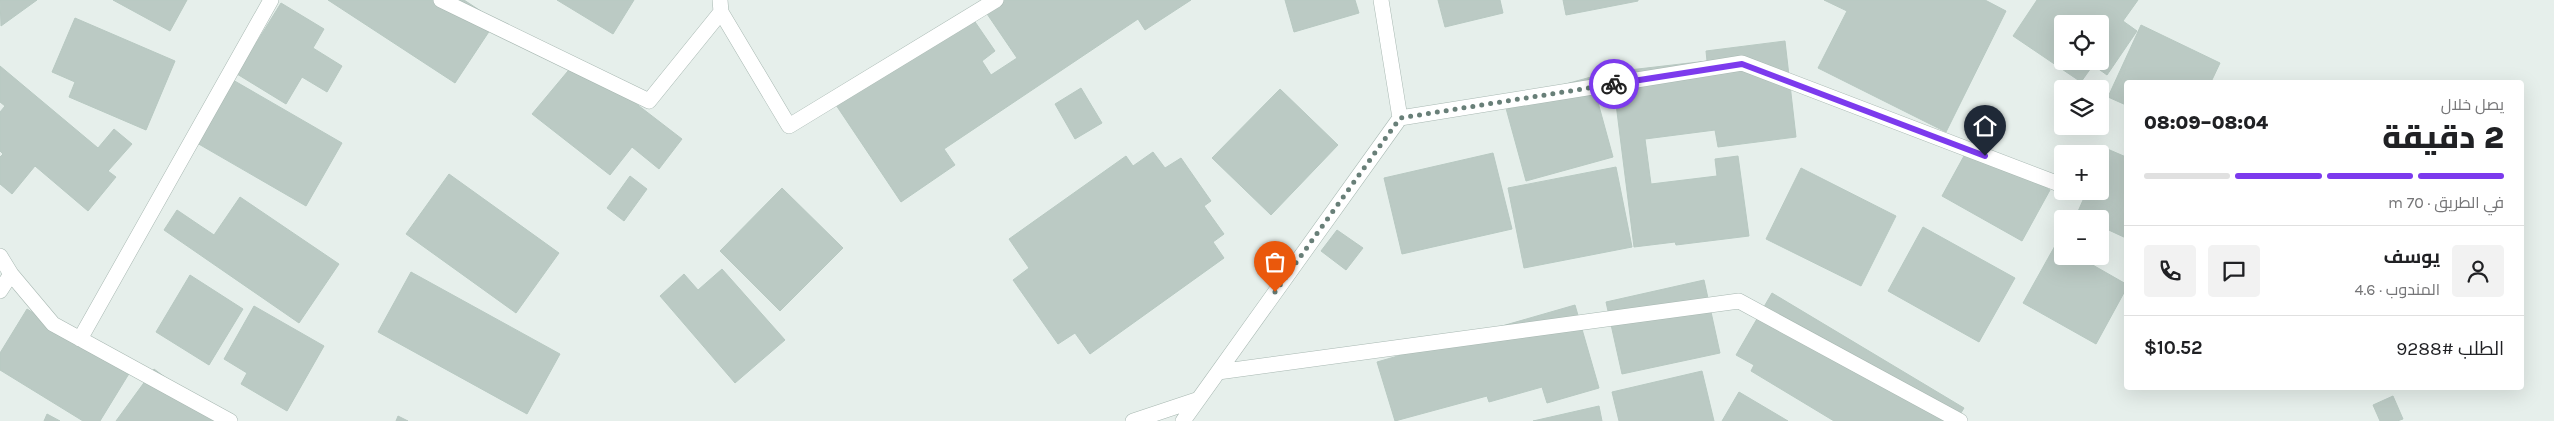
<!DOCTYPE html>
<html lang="ar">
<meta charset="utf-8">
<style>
:root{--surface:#fff;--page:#f2f2f2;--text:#202124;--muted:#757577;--line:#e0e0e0;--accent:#7c3aed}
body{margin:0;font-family:Karla,Cairo,sans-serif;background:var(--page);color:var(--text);direction:rtl;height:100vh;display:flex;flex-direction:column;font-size:19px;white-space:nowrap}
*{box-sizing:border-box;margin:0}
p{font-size:16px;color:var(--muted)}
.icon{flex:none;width:28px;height:28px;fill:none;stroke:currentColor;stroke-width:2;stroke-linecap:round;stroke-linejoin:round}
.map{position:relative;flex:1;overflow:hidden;direction:ltr}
.details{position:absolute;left:2124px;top:80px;width:400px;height:310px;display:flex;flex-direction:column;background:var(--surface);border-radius:5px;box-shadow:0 5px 20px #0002;direction:rtl}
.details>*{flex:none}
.fabs{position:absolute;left:2054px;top:15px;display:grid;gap:10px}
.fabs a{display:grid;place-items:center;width:55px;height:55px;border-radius:5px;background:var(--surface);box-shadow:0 5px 20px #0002;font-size:25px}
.pin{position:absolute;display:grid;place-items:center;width:42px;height:42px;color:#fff;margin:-51px -21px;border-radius:50% 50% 50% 0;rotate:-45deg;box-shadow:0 0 5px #0007}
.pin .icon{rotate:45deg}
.courier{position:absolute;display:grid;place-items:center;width:50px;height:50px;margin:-25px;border:4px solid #7c3aed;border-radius:50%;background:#fff;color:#222;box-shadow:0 1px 6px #0007}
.summary em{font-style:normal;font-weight:800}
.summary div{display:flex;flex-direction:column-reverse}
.summary{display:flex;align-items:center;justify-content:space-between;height:85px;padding:0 20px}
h1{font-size:32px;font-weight:800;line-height:38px}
.bar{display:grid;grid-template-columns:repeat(4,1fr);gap:8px 5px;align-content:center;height:60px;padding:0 20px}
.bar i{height:6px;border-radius:4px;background:var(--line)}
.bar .selected{background:var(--accent)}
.bar p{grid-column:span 4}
.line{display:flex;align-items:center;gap:12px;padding:0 20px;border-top:1px solid var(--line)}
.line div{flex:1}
.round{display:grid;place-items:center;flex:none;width:52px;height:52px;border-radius:5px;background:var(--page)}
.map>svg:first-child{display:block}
</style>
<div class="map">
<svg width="2554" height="421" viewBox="0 0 2554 421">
<rect width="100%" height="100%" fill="#e6efeb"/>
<path fill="#bbcac4" stroke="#b8c9c2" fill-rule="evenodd" d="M0,0H37L1,26Z
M113,0H187L170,31Z
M328,0H464L496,21L455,83Z
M557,0H634L613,34Z
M988,0H1191L1145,30L1138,19L944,149L955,165L901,202L834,102L971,16L995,51L982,61L991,75L1017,58L981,5Z
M1285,0H1355L1359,13L1294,32Z
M1438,0H1500L1503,13L1445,27Z
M1563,0H1638V1L1566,15Z
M1824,0H1985L2006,11L1946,132L1818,68L1847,11Z
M2037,0H2138L2123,21L2137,31L2107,75L2093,65L2081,82L2013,36ZM2062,24H2100V61H2062Z
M281,3L324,29L313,48L342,66L327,92L302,77L286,104L237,74Z
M75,18L175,61L146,130L69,97L75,82L52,72Z
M2141,25L2220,63L2211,82H2126V105L2108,97Z
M1785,41L1796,137L1718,147L1715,130L1645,139L1651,184L1717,176L1715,159L1738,156L1749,236L1676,245L1675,242L1634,247L1612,72L1707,61L1706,51Z
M578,59L682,139L659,169L632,147L610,175L532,114Z
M0,66L98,148L114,129L132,144L108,171L116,177L88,211L35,166L12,194L0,184V157L3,154L0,151V112L5,106L0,102Z
M226,76L342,143L306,206L190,139Z
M1591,77L1613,157L1526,181L1504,101Z
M1081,88L1102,123L1075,139L1055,104Z
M1280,89L1338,145L1271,215L1212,158Z
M1970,145L2050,190L2022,241L1942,196Z
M2105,148L2126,157V238L2100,226V219H2082L2076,216L2087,191H2100V159Z
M1153,152L1165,168L1181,158L1211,201L1204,206L1224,234L1213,242L1224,258L1090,354L1075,333L1058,344L1013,280L1029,268L1009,239L1126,156L1133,166Z
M1493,153L1512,229L1402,254L1384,178Z
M1616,167L1632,247L1524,268L1508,188Z
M1801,168L1896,216L1861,286L1766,239Z
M449,174L559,253L516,313L406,234Z
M630,176L647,189L624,221L607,208Z
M782,188L843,248L780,311L720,251Z
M240,197L339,264L299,323L164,230L177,210L214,235Z
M1923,227L2015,278L1979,342L1888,291Z
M1337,230L1363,248L1346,270L1321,251Z
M2056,244L2062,248V256H2077L2126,284V289L2096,344L2023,303Z
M722,269L785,340L735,383L660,296L684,274L698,290Z
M411,272L560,354L527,414L378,332Z
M190,275L243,309L209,365L156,332Z
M1704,280L1720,353L1622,374L1606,302Z
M1772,293L1964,408L1956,421H1834L1751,371L1754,365L1736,355Z
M1575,305L1599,388L1547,403L1542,387L1489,402L1487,396L1395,421L1377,362Z
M254,306L324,346L287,411L241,384L247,373L224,359Z
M27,309L130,372L100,421H83L0,370V353Z
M154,369L224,421H116Z
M1702,371L1714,421H1619L1612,392Z
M1739,392L1788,421H1722Z
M2393,396L2403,419L2397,421H2380L2373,405Z
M1599,406L1602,421H1533Z
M47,414L60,421H44Z
M398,416L408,421H396Z"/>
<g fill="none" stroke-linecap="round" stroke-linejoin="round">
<g stroke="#a8b8b2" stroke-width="16">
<path id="street" d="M441,0L649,101L721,12
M720,0L721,12L789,126L996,0
M1400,118L1742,63L2059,184
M0,256L11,274L53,324L230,421
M0,291L11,274
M80,339L271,0
M1218,372L1739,301L1960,421
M1133,421L1199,399
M1183,421L1400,118L1381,0"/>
</g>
<use href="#street" stroke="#fff" stroke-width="15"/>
</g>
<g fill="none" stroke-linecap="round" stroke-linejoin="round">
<path stroke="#687f78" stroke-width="5" stroke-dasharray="0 9" d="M1275,292L1400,118L1614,84"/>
<path stroke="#7c3aed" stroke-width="6" d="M1614,84L1742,64L1985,156"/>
</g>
</svg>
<div class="fabs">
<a><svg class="icon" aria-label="locate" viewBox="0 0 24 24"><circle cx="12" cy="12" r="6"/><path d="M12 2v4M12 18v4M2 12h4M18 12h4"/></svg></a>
<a><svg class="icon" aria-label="layers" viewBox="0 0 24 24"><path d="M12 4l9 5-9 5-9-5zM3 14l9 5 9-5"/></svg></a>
<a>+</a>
<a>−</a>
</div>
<div class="pin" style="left:1275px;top:292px;background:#ea580c"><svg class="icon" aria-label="bag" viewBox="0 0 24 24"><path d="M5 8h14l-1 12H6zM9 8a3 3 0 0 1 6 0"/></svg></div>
<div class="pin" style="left:1985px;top:156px;background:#1f2937"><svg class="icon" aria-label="home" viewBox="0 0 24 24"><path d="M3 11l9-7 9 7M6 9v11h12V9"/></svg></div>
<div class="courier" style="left:1614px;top:84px"><svg class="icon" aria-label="bike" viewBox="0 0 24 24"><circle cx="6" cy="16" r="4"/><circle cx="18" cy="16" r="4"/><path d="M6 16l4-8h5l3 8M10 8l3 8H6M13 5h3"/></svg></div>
<section class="details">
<div class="summary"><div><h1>2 دقيقة</h1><p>يصل خلال</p></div><em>08:04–08:09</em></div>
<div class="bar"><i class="selected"></i><i class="selected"></i><i class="selected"></i><i></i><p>في الطريق · 70 m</p></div>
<div class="line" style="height:90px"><a class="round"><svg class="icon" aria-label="person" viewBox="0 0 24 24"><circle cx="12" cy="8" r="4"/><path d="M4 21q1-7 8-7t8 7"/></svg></a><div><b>يوسف</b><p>المندوب · 4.6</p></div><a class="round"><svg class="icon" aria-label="chat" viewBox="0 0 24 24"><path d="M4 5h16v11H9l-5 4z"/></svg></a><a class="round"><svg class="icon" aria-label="phone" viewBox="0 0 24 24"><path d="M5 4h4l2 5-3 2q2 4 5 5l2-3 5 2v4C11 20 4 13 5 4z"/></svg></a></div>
<div class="line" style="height:65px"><div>الطلب #9288</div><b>$10.52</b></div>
</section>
</div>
